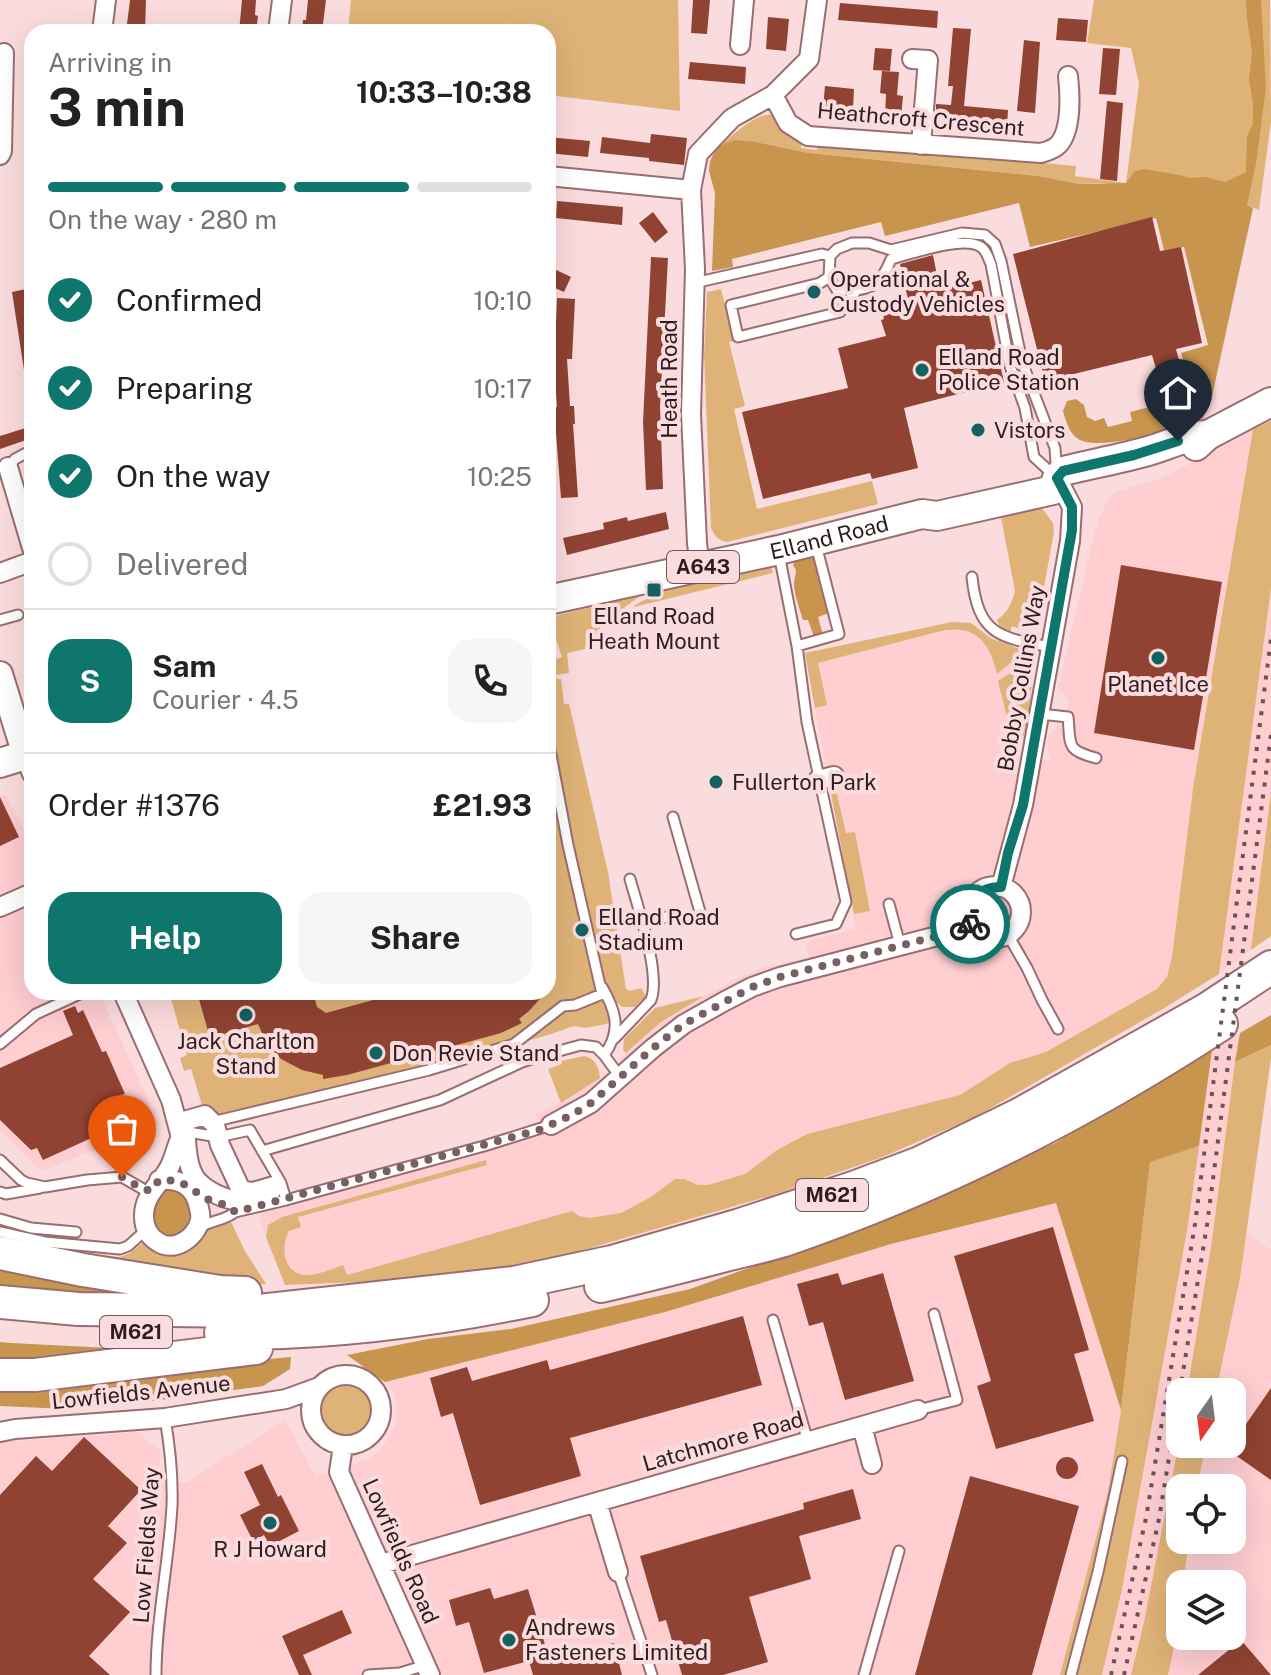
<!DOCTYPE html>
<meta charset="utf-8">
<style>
:root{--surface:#fff;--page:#f6f6f6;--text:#222;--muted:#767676;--line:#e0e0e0;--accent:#0f766e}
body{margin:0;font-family:"Public Sans",sans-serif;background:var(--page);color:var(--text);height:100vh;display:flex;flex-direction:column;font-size:30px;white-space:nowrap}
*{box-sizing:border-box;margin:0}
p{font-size:26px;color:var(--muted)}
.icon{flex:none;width:44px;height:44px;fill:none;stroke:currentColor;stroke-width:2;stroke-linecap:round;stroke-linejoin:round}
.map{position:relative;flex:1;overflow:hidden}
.details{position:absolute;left:24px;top:24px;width:532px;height:976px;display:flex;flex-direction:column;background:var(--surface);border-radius:24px;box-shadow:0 8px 32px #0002}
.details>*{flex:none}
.needle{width:52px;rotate:194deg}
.controls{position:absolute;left:1166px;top:1378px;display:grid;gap:16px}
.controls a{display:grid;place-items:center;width:80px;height:80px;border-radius:16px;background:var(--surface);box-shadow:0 8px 32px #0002;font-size:40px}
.pin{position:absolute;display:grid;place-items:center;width:68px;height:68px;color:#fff;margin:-82px -34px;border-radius:50% 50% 50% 0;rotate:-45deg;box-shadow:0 0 8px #0007}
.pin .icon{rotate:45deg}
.courier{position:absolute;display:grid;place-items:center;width:80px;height:80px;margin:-40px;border:6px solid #0f766e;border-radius:50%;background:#fff;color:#222;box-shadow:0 2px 10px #0007}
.head em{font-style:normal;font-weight:700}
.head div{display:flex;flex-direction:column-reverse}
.head{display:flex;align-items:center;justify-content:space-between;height:136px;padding:0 24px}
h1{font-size:52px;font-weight:700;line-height:60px}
.bar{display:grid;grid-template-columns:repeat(4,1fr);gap:12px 8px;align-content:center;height:96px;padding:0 24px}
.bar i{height:10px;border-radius:6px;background:var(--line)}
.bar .active{background:var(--accent)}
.bar p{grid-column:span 4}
.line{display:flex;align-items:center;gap:20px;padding:0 24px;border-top:2px solid var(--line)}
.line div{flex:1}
.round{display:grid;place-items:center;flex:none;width:84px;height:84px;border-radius:24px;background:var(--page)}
ol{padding:0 24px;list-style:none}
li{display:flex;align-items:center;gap:24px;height:88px}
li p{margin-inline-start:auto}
li .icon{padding:8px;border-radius:50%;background:var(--accent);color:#fff;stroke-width:4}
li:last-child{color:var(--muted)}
li i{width:44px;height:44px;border:4px solid var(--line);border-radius:50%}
.action{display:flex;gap:16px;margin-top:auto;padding:16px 24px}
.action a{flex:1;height:92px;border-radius:24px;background:var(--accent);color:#fff;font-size:32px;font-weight:700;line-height:92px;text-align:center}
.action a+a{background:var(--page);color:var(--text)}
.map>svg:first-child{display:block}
</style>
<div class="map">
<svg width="1271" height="1675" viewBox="0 0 1271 1675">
<rect width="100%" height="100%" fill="#fbdcde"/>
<path fill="#feced1" d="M1253,429L1193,788L1172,957L1167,977L1158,989L1055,1047L1051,1054L960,1103L643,1210L338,1281L285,1285L260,1222L262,1212L543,1135L535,1114L561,1103L600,1078L661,1022L704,996L743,976L763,968L809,957L806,946L811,940L856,929L805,653L952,622L971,623L998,642L1031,649L1036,653L1030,696L1016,754L1051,761L1048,754V736L1055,730L1057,725L1061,724L1069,703L1058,687L1097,523L1105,505L1115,492L1165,477Z
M1271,589V792L1251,950L1219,974Z
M0,795L7,796L32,846V992H99L159,1124L42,1171L0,1131Z
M1240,1033L1212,1240L1187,1392H1180V1437L1178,1453L1144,1622L1131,1675H1102L1122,1589L1188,1225L1212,1050Z
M1057,1203L1121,1410L1108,1493L1060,1675H0V1427L17,1441L137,1432L160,1450L159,1482H187L285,1420L316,1477L372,1458L385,1443L395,1424L397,1408L395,1394L385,1382L665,1312L891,1244Z
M1246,1233L1271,1250V1675H1168L1180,1602V1636H1232V1584H1183L1189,1540H1232V1488H1197L1206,1444H1232V1392H1216L1240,1278Z"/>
<path fill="#dfb378" d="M351,0H678L680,111L548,95V32H348Z
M1094,0H1270L1271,122L1259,210L1247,205L1102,183L1080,184L1038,176L809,153L756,142L715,151C727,140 759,108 776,116C785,121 794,131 802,137L801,148L817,150L819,139L1044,161V163L1076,166L1075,176L1126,183L1139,84L1131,48L1087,43Z
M721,289L734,341L729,342L745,406L734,409L757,509L872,481L878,504L727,542C718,540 715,537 711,528L704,355L707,292Z
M1271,421V589L1219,974L1166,1007L975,1117L880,1158L773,1195L542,1262L503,1269L360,1282L285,1285L266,1237L268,1225L282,1217L486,1160L487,1165L298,1217L301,1227L289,1231C281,1245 282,1272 304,1275C316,1276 332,1269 343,1265L347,1275L572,1211L579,1216L590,1218L621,1213L651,1197L675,1179H684L698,1185H708L745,1174L777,1150L807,1134L960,1095L1010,1063L1046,1052L1157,989L1167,977L1172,957L1193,788L1253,429Z
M999,507H1041L1053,523L1054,532L1037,625C1029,633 1022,629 1012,626L1010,634L1001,629L997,620C1007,613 1012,603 1015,591Z
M770,564L773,573L634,607L635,605L650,597V592Z
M640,595V596L625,607L622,612L599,616L602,639L617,638L620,640L585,646V649L567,653L569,673L556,675L557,679H561L564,704H569L608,872L626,989L630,991L641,988L646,996L635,1007H622L618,1003L608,1007L611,1023L586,1028L574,1026L545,1036L215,1125L205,1115L191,1069L184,1071L180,1058L187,1055L169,992H548V663L562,657L554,633V618L555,616Z
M952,622L971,623L990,638L1019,649L1020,655L997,674C989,640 974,623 937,632L818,663L827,705L815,708L805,653Z
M1027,658H1031L1033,661C1031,693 1030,728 1016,756L1008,754L1012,739L1011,733L998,681L1015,670Z
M834,782L846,833L855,832L870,911L854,914L829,783Z
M1271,792V936L1251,950Z
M704,996L661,1022L626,1053L623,1050L624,1039L655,1008Z
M1271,1045V1058L1240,1278L1216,1392H1187L1212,1240L1235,1062Z
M584,1056C595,1058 599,1067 600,1078L561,1103L548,1069L562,1064L561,1061Z
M1199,1146L1188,1225L1122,1589L1102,1675H1060L1108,1492L1121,1410L1150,1161Z
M231,1222L245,1251L266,1284L244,1285L45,1250L120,1257L130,1253L146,1240L202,1233L217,1225Z
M315 1411a28 28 0 1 1 56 0a28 28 0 1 1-56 0Z
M1180,1437V1444H1206L1197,1488H1180V1540H1189L1183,1584H1180C1180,1614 1175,1646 1168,1675H1131L1144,1622Z"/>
<path fill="#c7954e" d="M1246,0H1261L1266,88L1256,164L1247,205L1253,208L1211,401L1203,418C1177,427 1102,453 1078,439C1069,433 1066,421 1063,411L1067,401L1076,399L1084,405L1087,417L1095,421L1104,418L1108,427L1132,421L1130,412L1193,396L1181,353L1208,345L1184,247L1164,250L1156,218L1030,247L1019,203L885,236L881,222L732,259L733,267L712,271L715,193L709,171L710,161L715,151L725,143L736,140L756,142L809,153L1038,176L1080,184L1126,183L1135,171L1144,169L1180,175L1189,178L1206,177L1225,182L1246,172L1247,136L1253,124V104L1249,80L1252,52L1247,18Z
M813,556L816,557L829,613L818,617L823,635L814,637L808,620H803C800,610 794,594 794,584C794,579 796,575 796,570L793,565L796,558Z
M1271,1015V1045L1235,1062L1240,1033Z
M1212,1050L1199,1146L1150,1162L1121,1410L1056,1203L891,1244L665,1312L385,1382L347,1355L428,1339L511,1329L690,1289L868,1225L1055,1143Z
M173,1188C192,1193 195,1222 180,1234C176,1237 172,1238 167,1239L152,1227L153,1201L165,1189Z
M0,1262L158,1294L75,1292L0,1285Z
M0,1342L11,1343L149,1350L114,1355L0,1361Z
M291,1357L290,1369L263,1386L161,1400L68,1409L0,1406V1383Z"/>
<path fill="#904332" d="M130,0H146L145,32H126Z
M242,0H256L255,15L258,16L256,32H239Z
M308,0H326L322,32H302L303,20H306Z
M693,0H710L707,34L691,33Z
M840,3L938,11L937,28L838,20Z
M768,17L789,19L786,51L766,49Z
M1058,18L1088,20L1086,42L1056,40Z
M953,28L971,29L964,106L1008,110L1007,126L962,122V117L936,114V104L951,105L953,86H948Z
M1024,40L1040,42L1035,113L1017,111Z
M875,48L892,49L890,71L873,70Z
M1103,48L1120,49L1116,95L1099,94Z
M690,62L746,67L745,84L688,79Z
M882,71L899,72L897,95L903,96L901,118L885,116L886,94L880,93Z
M825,86L854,89L853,110L823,108Z
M1107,101L1123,103L1117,181L1100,179Z
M651,134L687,138L684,165L649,161V158L600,153L602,137L650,143Z
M548,137L590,141L588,157L548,153Z
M557,201L623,207L622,225L556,218Z
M653,212L668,232L655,243L639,223Z
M1152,217L1160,251L1181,247L1202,343L1176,349L1187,390L1164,397L1152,355L1045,381L1013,254Z
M933,255L940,290L981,280L1004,382L904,408L918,468L872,479L870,473L763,499L742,412L848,388L838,348L886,336L881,320L884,319L882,310L909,304L900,264Z
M651,257L668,258L660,407L663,489L646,490L643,422Z
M548,266L571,277L564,292L548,285Z
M26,289L32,318V383H26L12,292Z
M557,298L575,299L572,359H567L570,406H574L575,424H573L578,497L561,498L554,407H557L554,368Z
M32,426V438L0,449V436Z
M666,512L669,529L567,555L563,538L604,529L603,523L627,517L628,521Z
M1121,565L1222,582L1194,750L1094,733Z
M0,797L19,837L0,846Z
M197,992H313L317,1007L326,1013L402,992H546L529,1011L519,1019L522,1023L501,1033L347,1075L323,1079V1075L302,1070L281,1059L266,1042L258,1024L210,1038Z
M75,1006L78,1013L83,1010L102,1052L106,1051L125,1094L120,1095L131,1120L43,1160L37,1148L31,1150L0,1120V1068L73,1035L63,1011Z
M1053,1227L1089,1350L1074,1354L1094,1421L996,1449L977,1386L991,1381L954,1256Z
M838,1273L842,1285L883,1273L914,1381L845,1400L823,1322L809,1326L797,1284Z
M743,1316L762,1385L570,1438L581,1476L480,1505L453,1413L441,1417L430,1378L467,1367L472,1381L547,1360L550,1370Z
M1271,1388V1480L1228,1450Z
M84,1437L141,1490L108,1526L127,1543L93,1579L130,1612L89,1656L110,1675H0V1495L36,1456L52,1471Z
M1056 1468a11 11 0 1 1 22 0a11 11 0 1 1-22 0Z
M262,1464L278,1497L281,1495L299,1531L270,1546L264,1535L253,1541L240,1515L260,1505L244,1472Z
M970,1476L1079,1506L1032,1675H915Z
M853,1489L861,1519L799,1536L811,1579L749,1597L768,1662L723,1675H682L666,1620L659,1622L640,1556L804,1509L803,1503Z
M490,1588L494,1599L528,1589L550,1661L614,1643L622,1675H533L529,1661L484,1673L469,1622L456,1626L449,1600Z
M342,1610L352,1633L303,1655L312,1675H299L282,1636Z
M1241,1640L1271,1675H1198Z"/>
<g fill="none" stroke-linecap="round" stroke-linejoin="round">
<g stroke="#9a6e71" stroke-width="13">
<path id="lane" d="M962,233L985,235L995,244L1001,261L1022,362L1055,448L1057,478L1034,457L1025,408L1010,366L991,264C988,258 987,251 981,247C964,235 911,254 891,259C880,288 867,292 837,290L829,277L830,256L837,249L852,243H869L891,250Z
M829,277L820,283L731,305L738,337L840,312L856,291
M694,283L822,254L830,256
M8,467L15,459L32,450
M779,554L797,646L807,722L846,902L836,924L796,934
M972,577C978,635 1000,638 1051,647
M0,620L18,615
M797,646L839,634L816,545
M1040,714L1068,717C1071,745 1065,750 1096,758
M673,817L700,912
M889,904L900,945
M642,924L670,916
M1008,935L1027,968L1042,1000L1058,1029
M602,987C616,1011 622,1031 604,1055L621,1078
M614,1039L651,1000C661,974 638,908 630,879
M0,1044L36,1014L84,992
M212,1122L429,1070L514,1044L563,1006L575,1005L602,994L568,845L548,739
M182,1131L218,1137L250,1130L281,1183L286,1200
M262,1151L440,1100L522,1062L544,1055L581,1045L596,1047L604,1055
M0,1160L21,1180L27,1183L45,1187L87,1180L122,1177L143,1189L151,1191
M0,1192L6,1194L40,1188
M0,1219L31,1228L76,1232
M199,1228C210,1220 225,1221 235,1212L286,1200L484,1146L551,1125
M0,1232L45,1242L120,1249L128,1246L146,1230
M773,1320L808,1442
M918,1410L957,1400L934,1314
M618,1572L652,1675
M156,1675C156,1618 169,1563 172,1506C173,1476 170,1447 165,1418
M368,1675L400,1673L426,1665
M864,1675L899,1551
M1071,1675L1098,1572L1122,1461"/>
</g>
<g stroke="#9a6e71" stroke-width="22">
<path id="street" d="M102,32L106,0
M278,32L282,0
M740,45L744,0
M912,59L928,60L921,145
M773,95L788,123L808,136L1041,153C1047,151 1053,150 1058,145C1072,131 1070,94 1068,76
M0,155L2,151L4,53
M548,176L691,190
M8,467L32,548
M700,567L697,543L691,414L695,269L691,190L698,154L732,118L773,95L809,59L817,0
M0,573L30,562L32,559
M25,755L32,774
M818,780L834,776
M969 912a26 26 0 1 1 52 0a26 26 0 1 1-52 0Z
M1001,887L1023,805L1070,541L1072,507L1057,478
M0,907L32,893
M123,992L171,1100L180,1134
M205,1115L215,1125L220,1145L240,1188C250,1196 262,1189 274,1186C261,1215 207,1198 194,1176C185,1160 187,1138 184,1121Z
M551,1125L591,1103L653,1048L684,1024L725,1001L752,987L780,977L945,934L956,928L972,924
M159,1180C180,1178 195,1186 199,1208C200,1213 201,1215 200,1220C196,1238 174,1253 158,1242C148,1236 144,1227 144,1216C144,1194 160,1185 169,1168C174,1159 176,1148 180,1139
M311 1410a35 35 0 1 1 70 0a35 35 0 1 1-70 0Z
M862,1426L872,1464
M0,1432L15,1429L165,1418L286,1399L319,1387
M343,1446L339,1472L430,1675
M597,1502L618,1572
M381,1564L918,1410"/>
</g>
<g stroke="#9a6e71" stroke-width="28">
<path id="secondary" d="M0,674L25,755"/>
</g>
<g stroke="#9a6e71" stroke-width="32">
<g id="primary">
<path d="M1196,446L1208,435L1271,402"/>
<path id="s1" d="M548,600L779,550L922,514L937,516L1053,490L1057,478L1063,471C1091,464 1120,459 1148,451C1169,445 1187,435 1208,435"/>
<path d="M0,763L32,753"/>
</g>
</g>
<g stroke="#9a6e71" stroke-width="36">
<path id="highway" d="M0,1253L83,1270L220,1292L245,1293
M601,1286C643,1276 684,1266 725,1255C745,1250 765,1246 784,1240C939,1187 1085,1113 1221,1024
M0,1302L78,1309L259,1311L514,1283L612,1262L740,1225L853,1188L920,1163L1019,1115L1206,1010L1271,967
M221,1333C326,1334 429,1321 532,1300
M0,1375H35L256,1348"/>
</g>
<use href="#lane" stroke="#fff" stroke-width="9"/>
<use href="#street" stroke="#fff" stroke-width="18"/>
<use href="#secondary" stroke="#fff" stroke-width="24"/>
<use href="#primary" stroke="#fff" stroke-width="28"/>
<use href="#highway" stroke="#fff" stroke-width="32"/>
<path stroke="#6a5455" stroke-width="4" stroke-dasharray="4 8" stroke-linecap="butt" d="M1111,1675L1146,1518L1195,1224L1271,639
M1124,1675L1159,1519L1207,1225L1271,735"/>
</g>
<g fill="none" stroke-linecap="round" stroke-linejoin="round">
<path stroke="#766061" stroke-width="8" stroke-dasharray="0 14.4" d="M122,1177L143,1189L151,1191L159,1180L179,1181L209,1200L229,1206L235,1212L239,1211L539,1130L572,1115L591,1103L653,1048L684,1024L752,987L780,977L945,934L956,928L970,924"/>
<path stroke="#0f766e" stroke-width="10" d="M970,924H972C966,902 979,887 1001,887L1008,853L1023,805L1072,530V507L1057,478L1063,471L1134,455L1178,441"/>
</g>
<g fill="#116261" stroke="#fbdcde" stroke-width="3">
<circle cx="814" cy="292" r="8"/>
<circle cx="922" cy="370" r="8"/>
<circle cx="978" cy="430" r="8"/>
<rect x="646" y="582" width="16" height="16" rx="4"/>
<circle cx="1158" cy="658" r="8"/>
<circle cx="716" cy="782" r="8"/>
<circle cx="582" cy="930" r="8"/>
<circle cx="246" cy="1015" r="8"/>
<circle cx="376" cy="1053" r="8"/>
<circle cx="270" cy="1523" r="8"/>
<circle cx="509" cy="1640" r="8"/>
</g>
<g text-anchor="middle" stroke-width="8" stroke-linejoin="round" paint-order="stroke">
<g fill="#fbdcde" stroke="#6c5658" stroke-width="2">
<rect x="667" y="551" width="72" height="32" rx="6"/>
<rect x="796" y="1179" width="72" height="32" rx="6"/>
<rect x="100" y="1316" width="72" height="32" rx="6"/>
</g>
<g font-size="20" font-weight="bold" fill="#2f1d1e">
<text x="703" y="574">A643</text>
<text x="832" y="1202">M621</text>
<text x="136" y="1339">M621</text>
</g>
<g font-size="22" fill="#2f1d1e" stroke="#fbdcde">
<text transform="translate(921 119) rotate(5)" y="8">Heathcroft Crescent</text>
<text transform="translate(669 379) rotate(-90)" y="8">Heath Road</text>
<text dy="8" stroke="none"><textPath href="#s1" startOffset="288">Elland Road</textPath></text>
<text transform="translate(1021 678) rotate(-80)" y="8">Bobby Collins Way</text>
<text transform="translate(141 1392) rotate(-6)" y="8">Lowfields Avenue</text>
<text transform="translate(723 1441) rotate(-16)" y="8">Latchmore Road</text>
<text transform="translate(146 1545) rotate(-86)" y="8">Low Fields Way</text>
<text transform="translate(401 1551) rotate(66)" y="8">Lowfields Road</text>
</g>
<g font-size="22" fill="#2f1d1e" stroke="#fbdcde" text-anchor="start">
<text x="830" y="287">Operational &amp;<tspan x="830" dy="25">Custody Vehicles</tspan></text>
<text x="938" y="365">Elland Road<tspan x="938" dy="25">Police Station</tspan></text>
<text x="994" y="438">Vistors</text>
<text x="654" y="624" text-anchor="middle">Elland Road<tspan x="654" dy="25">Heath Mount</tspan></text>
<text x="1158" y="692" text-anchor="middle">Planet Ice</text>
<text x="732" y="790">Fullerton Park</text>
<text x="598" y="925">Elland Road<tspan x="598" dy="25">Stadium</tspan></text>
<text x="246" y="1049" text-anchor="middle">Jack Charlton<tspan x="246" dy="25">Stand</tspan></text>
<text x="392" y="1061">Don Revie Stand</text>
<text x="270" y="1557" text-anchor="middle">R J Howard</text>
<text x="525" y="1635">Andrews<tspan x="525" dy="25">Fasteners Limited</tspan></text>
</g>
</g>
</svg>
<div class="controls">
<a><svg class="needle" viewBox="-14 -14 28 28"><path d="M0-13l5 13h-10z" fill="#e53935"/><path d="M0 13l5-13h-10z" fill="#767676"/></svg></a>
<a><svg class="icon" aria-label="locate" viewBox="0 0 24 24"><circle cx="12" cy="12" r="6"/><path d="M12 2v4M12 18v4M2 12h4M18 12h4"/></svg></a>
<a><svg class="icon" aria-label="layers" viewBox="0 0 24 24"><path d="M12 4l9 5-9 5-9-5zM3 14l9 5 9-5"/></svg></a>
</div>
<div class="pin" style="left:122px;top:1177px;background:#ea580c"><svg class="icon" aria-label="bag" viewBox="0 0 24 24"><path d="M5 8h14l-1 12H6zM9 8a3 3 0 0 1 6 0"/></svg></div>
<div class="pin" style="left:1178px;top:441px;background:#1f2937"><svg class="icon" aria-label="home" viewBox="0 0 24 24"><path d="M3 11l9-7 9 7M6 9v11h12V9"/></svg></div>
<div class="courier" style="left:970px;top:924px"><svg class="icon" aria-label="bike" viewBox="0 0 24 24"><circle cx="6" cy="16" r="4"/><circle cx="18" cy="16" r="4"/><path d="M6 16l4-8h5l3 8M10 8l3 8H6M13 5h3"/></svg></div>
<section class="details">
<div class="head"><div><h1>3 min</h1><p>Arriving in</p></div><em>10:33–10:38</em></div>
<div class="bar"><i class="active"></i><i class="active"></i><i class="active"></i><i></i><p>On the way · 280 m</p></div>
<ol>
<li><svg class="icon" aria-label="check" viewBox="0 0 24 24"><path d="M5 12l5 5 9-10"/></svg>Confirmed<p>10:10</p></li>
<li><svg class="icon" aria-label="check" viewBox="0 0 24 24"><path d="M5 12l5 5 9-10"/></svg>Preparing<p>10:17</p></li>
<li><svg class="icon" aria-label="check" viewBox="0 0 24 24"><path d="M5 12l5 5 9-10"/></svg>On the way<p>10:25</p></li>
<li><i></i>Delivered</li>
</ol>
<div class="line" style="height:144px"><b class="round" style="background:var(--accent);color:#fff">S</b><div><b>Sam</b><p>Courier · 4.5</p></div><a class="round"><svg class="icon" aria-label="phone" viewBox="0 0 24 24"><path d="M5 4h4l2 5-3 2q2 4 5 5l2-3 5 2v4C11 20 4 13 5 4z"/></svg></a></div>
<div class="line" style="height:104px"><div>Order #1376</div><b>£21.93</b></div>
<div class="action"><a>Help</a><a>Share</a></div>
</section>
</div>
